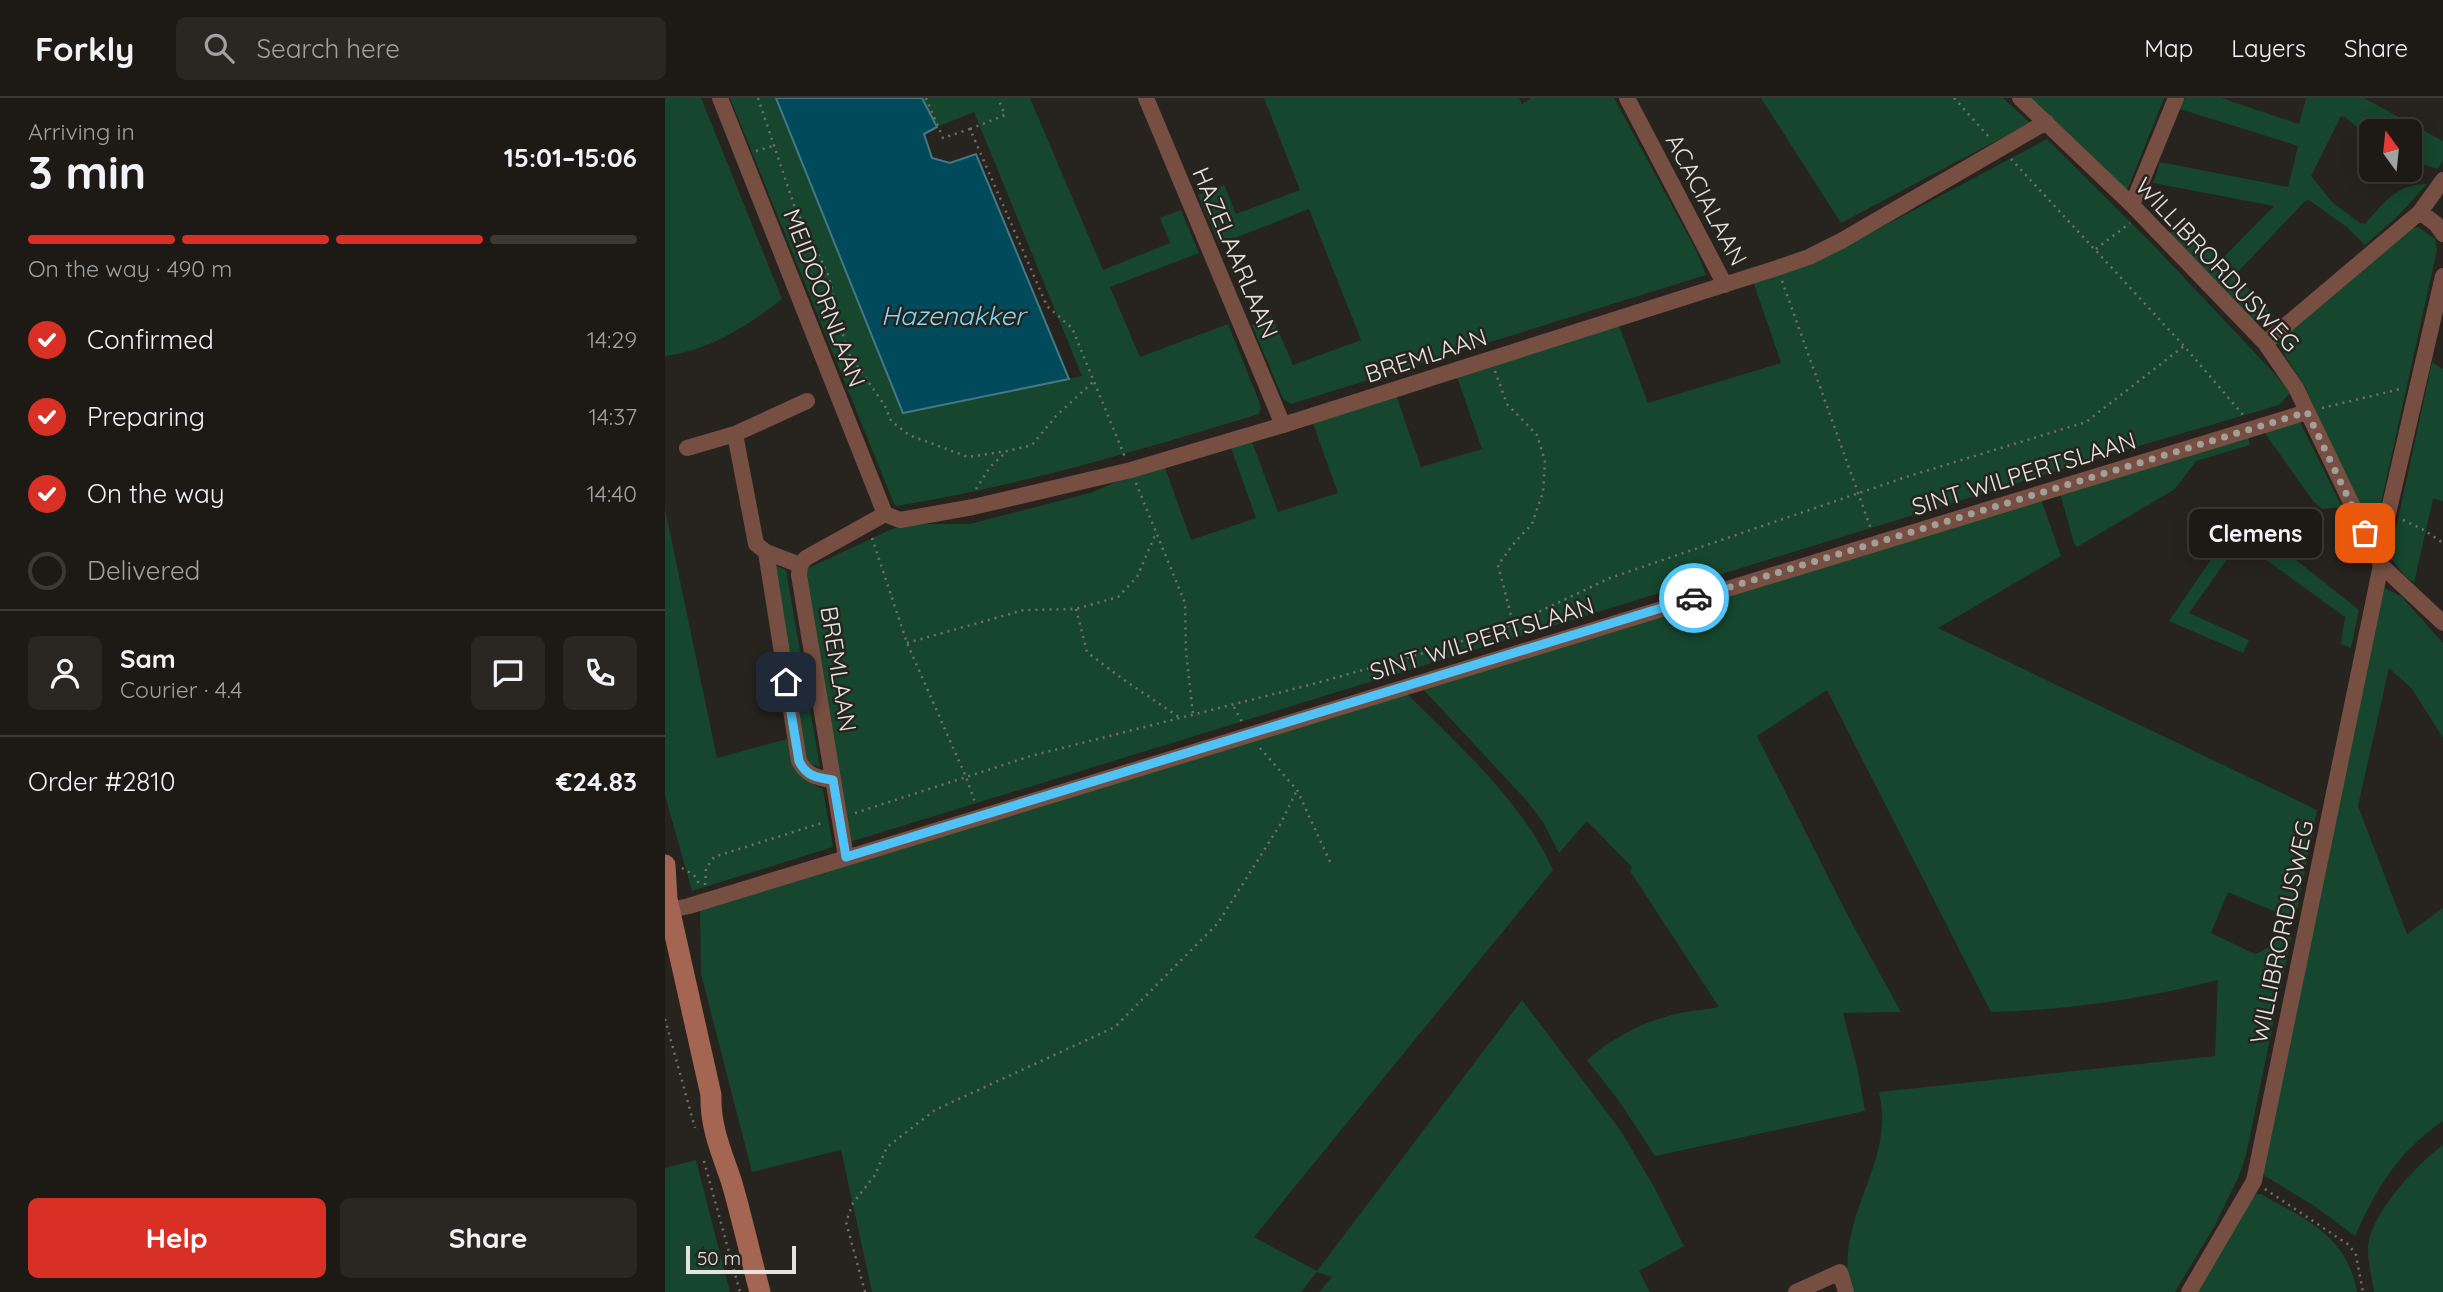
<!DOCTYPE html>
<meta charset="utf-8">
<style>
:root{--surface:#1d1a16;--page:#2a2723;--text:#f1f3f6;--muted:#a0a1a1;--line:#3b3835;--accent:#d93025}
body{margin:0;font-family:Quicksand,sans-serif;background:var(--page);color:var(--text);height:100vh;display:flex;flex-direction:column;font-size:26px;white-space:nowrap}
*{box-sizing:border-box;margin:0}
p{font-size:23px;color:var(--muted)}
.icon{flex:none;width:38px;height:38px;fill:none;stroke:currentColor;stroke-width:2;stroke-linecap:round;stroke-linejoin:round}
.map{position:relative;flex:1;overflow:hidden}
.drawer{display:flex;flex-direction:column;background:var(--surface);width:665px}
.drawer>*{flex:none}
.needle{width:46px;rotate:345deg}
.buttons{position:absolute;left:1694px;top:21px;display:grid;gap:14px}
.buttons a{display:grid;place-items:center;width:63px;height:63px;border-radius:10px;background:var(--surface);box-shadow:0 4px 18px #0003,0 0 0 2px var(--line);font-size:35px}
.scale{position:absolute;left:21px;bottom:18px;width:110px;box-sizing:border-box;padding-left:7px;border:4px solid #e5e2df;border-top:0;font-size:19px;line-height:24px;white-space:nowrap;color:#e5e2df;-webkit-text-stroke:5px #27231e;paint-order:stroke}
.pin{position:absolute;display:grid;place-items:center;width:60px;height:60px;color:#fff;margin:-30px;border-radius:14px;box-shadow:0 4px 10px #0006}
.courier{position:absolute;display:grid;place-items:center;width:70px;height:70px;margin:-35px;border:5px solid #4fc3f7;border-radius:50%;background:#fff;color:#222;box-shadow:0 2px 9px #0007}
.bubble{position:absolute;height:49px;border-radius:10px;background:var(--surface);box-shadow:0 4px 18px #0003,0 0 0 2px var(--line);font-size:23px;font-weight:700;line-height:49px;text-align:center}
.overview em{font-style:normal;font-weight:700}
.overview div{display:flex;flex-direction:column-reverse}
.overview{display:flex;align-items:center;justify-content:space-between;height:119px;padding:0 28px}
h1{font-size:46px;font-weight:700;line-height:52px}
.bar{display:grid;grid-template-columns:repeat(4,1fr);gap:10px 7px;align-content:center;height:84px;padding:0 28px}
.bar i{height:9px;border-radius:5px;background:var(--line)}
.bar .active{background:var(--accent)}
.bar p{grid-column:span 4}
.line{display:flex;align-items:center;gap:18px;padding:0 28px;border-top:2px solid var(--line)}
.line div{flex:1}
.round{display:grid;place-items:center;flex:none;width:74px;height:74px;border-radius:10px;background:var(--page)}
ol{padding:0 28px;list-style:none}
li{display:flex;align-items:center;gap:21px;height:77px}
li p{margin-inline-start:auto}
li .icon{padding:7px;border-radius:50%;background:var(--accent);color:#fff;stroke-width:4}
li:last-child{color:var(--muted)}
li i{width:38px;height:38px;border:4px solid var(--line);border-radius:50%}
.primary-button{display:flex;gap:14px;margin-top:auto;padding:14px 28px}
.primary-button a{flex:1;height:80px;border-radius:10px;background:var(--accent);color:#fff;font-size:28px;font-weight:700;line-height:80px;text-align:center}
.primary-button a+a{background:var(--page);color:var(--text)}
header{display:flex;align-items:center;gap:42px;box-sizing:border-box;height:98px;padding:0 35px;background:var(--surface);border-bottom:2px solid var(--line)}
header strong{font-size:33px}
nav{display:flex;gap:38px;margin-inline-start:auto;font-size:24px}
.search{width:490px;height:63px;background:var(--page);display:flex;align-items:center;gap:18px;box-sizing:border-box;padding:0 24px;border-radius:10px;color:var(--muted);font-size:26px}
main{display:flex;flex:1;min-height:0}
.map>svg:first-child{display:block}
</style>
<header>
<strong>Forkly</strong>
<div class="search"><svg class="icon" aria-label="search" viewBox="0 0 24 24"><circle cx="10" cy="10" r="6"/><path d="M15 15l6 6"/></svg>Search here</div>
<nav><a>Map</a><a>Layers</a><a>Share</a></nav>
</header>
<main>
<section class="drawer">
<div class="overview"><div><h1>3 min</h1><p>Arriving in</p></div><em>15:01–15:06</em></div>
<div class="bar"><i class="active"></i><i class="active"></i><i class="active"></i><i></i><p>On the way · 490 m</p></div>
<ol>
<li><svg class="icon" aria-label="check" viewBox="0 0 24 24"><path d="M5 12l5 5 9-10"/></svg>Confirmed<p>14:29</p></li>
<li><svg class="icon" aria-label="check" viewBox="0 0 24 24"><path d="M5 12l5 5 9-10"/></svg>Preparing<p>14:37</p></li>
<li><svg class="icon" aria-label="check" viewBox="0 0 24 24"><path d="M5 12l5 5 9-10"/></svg>On the way<p>14:40</p></li>
<li><i></i>Delivered</li>
</ol>
<div class="line" style="height:126px"><a class="round"><svg class="icon" aria-label="person" viewBox="0 0 24 24"><circle cx="12" cy="8" r="4"/><path d="M4 21q1-7 8-7t8 7"/></svg></a><div><b>Sam</b><p>Courier · 4.4</p></div><a class="round"><svg class="icon" aria-label="chat" viewBox="0 0 24 24"><path d="M4 5h16v11H9l-5 4z"/></svg></a><a class="round"><svg class="icon" aria-label="phone" viewBox="0 0 24 24"><path d="M5 4h4l2 5-3 2q2 4 5 5l2-3 5 2v4C11 20 4 13 5 4z"/></svg></a></div>
<div class="line" style="height:91px"><div>Order #2810</div><b>€24.83</b></div>
<div class="primary-button"><a>Help</a><a>Share</a></div>
</section>
<div class="map">
<svg width="1778" height="1194" viewBox="0 0 1778 1194">
<rect width="100%" height="100%" fill="#27231e"/>
<path fill="#16462d" d="M0,0H36L117,201C82,228 45,252 0,258Z
M65,0H111L238,315L417,278L309,14L272,29L257,0H365L438,172L505,145L495,120L516,112L534,155L445,189L475,259L563,226L594,303L596,310L594,316C472,353 358,387 231,408L229,406Z
M599,0H854L857,6L866,0H949L1031,152L1041,177L626,306L618,301L587,227L607,218L628,267L696,242L644,111L554,146L533,97L559,87L571,116L635,92Z
M1096,0H1338L1365,25L1176,125Z
M1365,0H1499L1464,88L1460,93Z
M1520,0H1556L1634,26L1641,0H1699L1778,43V62L1773,71L1745,63V33H1706V42L1680,19L1676,18L1646,78L1668,105L1695,125L1700,126C1718,105 1733,85 1762,86L1733,118L1700,147L1683,130L1644,102L1640,103L1572,175L1573,179L1609,218C1601,223 1595,224 1587,221L1503,135L1520,127L1556,162L1609,108L1488,85L1495,64L1623,89L1633,48L1515,11Z
M1382,41L1492,151L1609,275L1625,295L1614,307L1450,355L185,744L137,473L227,431L246,426H305L425,395L475,374L499,367L526,442L591,420L565,347L586,341L613,414L673,395L646,320L730,294L756,369L817,351L791,276L953,225L983,305L1116,265L1088,183L1153,163Z
M1753,129L1770,141L1772,152L1714,414L1702,424L1640,289L1610,242L1747,130Z
M1767,264L1778,271V403L1768,401L1749,485L1740,478L1709,439L1732,426Z
M1633,320L1677,409L1657,411L1648,403L1597,331Z
M1582,335L1585,347L1531,363L1510,391L1412,449L1409,445L1394,392Z
M1375,398L1396,458L1273,530L1652,712L1630,822L1563,794L1546,835L1590,856C1604,852 1609,840 1627,835L1581,1057L1574,1078L1549,1129L1510,1194H1186C1170,1130 1214,1084 1217,1026C1218,1016 1216,1005 1214,994L1550,958L1553,882C1478,901 1404,912 1326,914L1162,592L1092,638L1183,818L1236,914L1178,915L1193,973L1200,1013L990,1058L954,1003L922,962C950,938 979,923 1015,915C1028,912 1042,912 1054,909L965,773L967,769L922,723L894,755L878,724L862,703L757,590Z
M0,411L52,660L122,641C130,670 130,679 158,691L168,749L27,793L0,697Z
M1573,422L1616,450L1694,512L1686,550L1676,546L1680,519L1575,443L1524,515L1584,542L1578,555L1504,523Z
M106,465L121,472L155,669L140,664Z
M1718,489L1737,499L1778,545V640L1747,591L1724,570L1693,708L1742,836L1778,810V1023C1733,1054 1712,1089 1690,1138L1648,1107L1600,1078L1597,1072Z
M741,595C792,645 860,707 888,772L589,1139L652,1173L857,902L956,1033L989,1089L1019,1148L974,1173L985,1194H654L667,1179L652,1174L636,1194H207L176,1052L87,1074L36,876L35,813Z
M1778,1047V1194H1709C1707,1180 1703,1165 1703,1151C1704,1117 1752,1066 1778,1047Z
M31,1062L65,1194H0V1070Z
M1590,1096H1596C1641,1122 1682,1137 1692,1194H1531Z"/>
<path fill="#014a5c" stroke="#457883" stroke-width="2" d="M111,0H257L272,29L259,36L267,60L285,65L311,56L404,281L238,315Z"/>
<g fill="none" stroke-linecap="round" stroke-linejoin="round">
<path stroke="#736f6b" stroke-width="2.5" stroke-dasharray="2 5" stroke-linecap="butt" d="M93,0L129,107L163,176L182,253L220,308L226,323L244,337L303,359L342,353L367,347L391,318L429,283
M261,0L278,40L305,31L382,208L407,230L460,359
M1289,0L1324,39
M305,31L340,17L333,0
M91,53L108,48
M1346,61L1519,248L1579,318
M1431,151L1465,125
M133,155L150,149
M1117,183L1206,431
M830,273L842,306L872,337L880,363L878,394L867,426L850,444L833,467L848,525
M1657,310L1735,291
M471,385L520,505L521,554L528,616
M311,391L325,369L342,353
M1738,422L1759,432L1778,445
M207,440L242,545L301,679L310,704
M411,511L422,554L459,582L514,619
M242,545L359,512L411,511L453,499L472,479L491,435
M569,609L577,624
M595,650L632,692L667,768
M190,715L366,658L648,586L776,550L848,526L945,480L1241,379L1421,324L1519,248
M17,770L29,777L36,789
M40,787L41,771L49,759L160,724
M0,921L30,1030
M39,1063L75,1194
M1600,1091L1684,1147L1691,1157L1698,1194
M200,1194L181,1124L188,1105L210,1077L222,1049L270,1012L450,929L553,825L615,727L632,692"/>
<path stroke="#764e42" stroke-width="16" d="M55,0L220,416
M481,0L618,327
M962,0L1060,187
M1355,0L1467,107L1600,245L1631,290L1716,467L1778,525
M1467,107L1511,0
M1755,114L1771,126L1778,136
M1600,245L1755,114L1778,82
M70,336L91,446L101,454L134,663C141,677 152,680 168,682
M22,350L70,336L142,303
M1700,435L1722,420L1778,178
M101,454L135,467
M181,759L134,477L135,467L141,460L220,416L235,422L308,409L466,372L618,327L1112,170L1144,159L1176,143L1381,24
M5,812L24,808L1642,314
M1131,1194L1175,1174L1181,1194
M1524,1194L1589,1083L1716,467"/>
<path stroke="#a46553" stroke-width="21" d="M0,767L2,801L46,997C45,1028 56,1053 66,1082C77,1119 85,1157 95,1194"/>
</g>
<g fill="none" stroke-linecap="round" stroke-linejoin="round">
<path stroke="#a29f9b" stroke-width="7" stroke-dasharray="0 12.6" d="M1029,500L1642,314L1700,435"/>
<path stroke="#4fc3f7" stroke-width="9" d="M121,584L134,663C141,678 152,680 168,682L181,759L1029,500"/>
</g>
<g text-anchor="middle" stroke-width="5" stroke-linejoin="round" paint-order="stroke">
<g font-size="24" fill="#e5e2df" stroke="#27231e">
<text transform="translate(1041 102) rotate(62)" y="8">ACACIALAAN</text>
<text transform="translate(570 155) rotate(67)" y="8">HAZELAARLAAN</text>
<text transform="translate(1552 167) rotate(47)" y="8">WILLIBRORDUSWEG</text>
<text transform="translate(159 200) rotate(69)" y="8">MEIDOORNLAAN</text>
<text transform="translate(761 258) rotate(-18)" y="8">BREMLAAN</text>
<text transform="translate(1359 376) rotate(-17)" y="8">SINT WILPERTSLAAN</text>
<text transform="translate(817 541) rotate(-17)" y="8">SINT WILPERTSLAAN</text>
<text transform="translate(173 571) rotate(81)" y="8">BREMLAAN</text>
<text transform="translate(1617 834) rotate(-78)" y="8">WILLIBRORDUSWEG</text>
</g>
<g font-size="26" font-style="italic" fill="#7ddbf9" stroke="#27231e">
<text x="288" y="227">Hazenakker</text>
</g>
</g>
</svg>
<div class="buttons">
<a><svg class="needle" viewBox="-14 -14 28 28"><path d="M0-13l5 13h-10z" fill="#e53935"/><path d="M0 13l5-13h-10z" fill="#a0a1a1"/></svg></a>
</div>
<div class="scale">50 m</div>
<div class="pin" style="left:1700px;top:435px;background:#ea580c"><svg class="icon" aria-label="bag" viewBox="0 0 24 24"><path d="M5 8h14l-1 12H6zM9 8a3 3 0 0 1 6 0"/></svg></div>
<div class="pin" style="left:121px;top:584px;background:#1f2937"><svg class="icon" aria-label="home" viewBox="0 0 24 24"><path d="M3 11l9-7 9 7M6 9v11h12V9"/></svg></div>
<div class="courier" style="left:1029px;top:500px"><svg class="icon" aria-label="car" viewBox="0 0 24 24"><path d="M5 17H2v-5l4-1 3-4h7l3 4 3 1v5h-3M9 17h6M6 11h13"/><circle cx="7" cy="17" r="2"/><circle cx="17" cy="17" r="2"/></svg></div>
<div class="bubble" style="left:1524px;top:411px;width:133px">Clemens</div>
</div>
</main>
